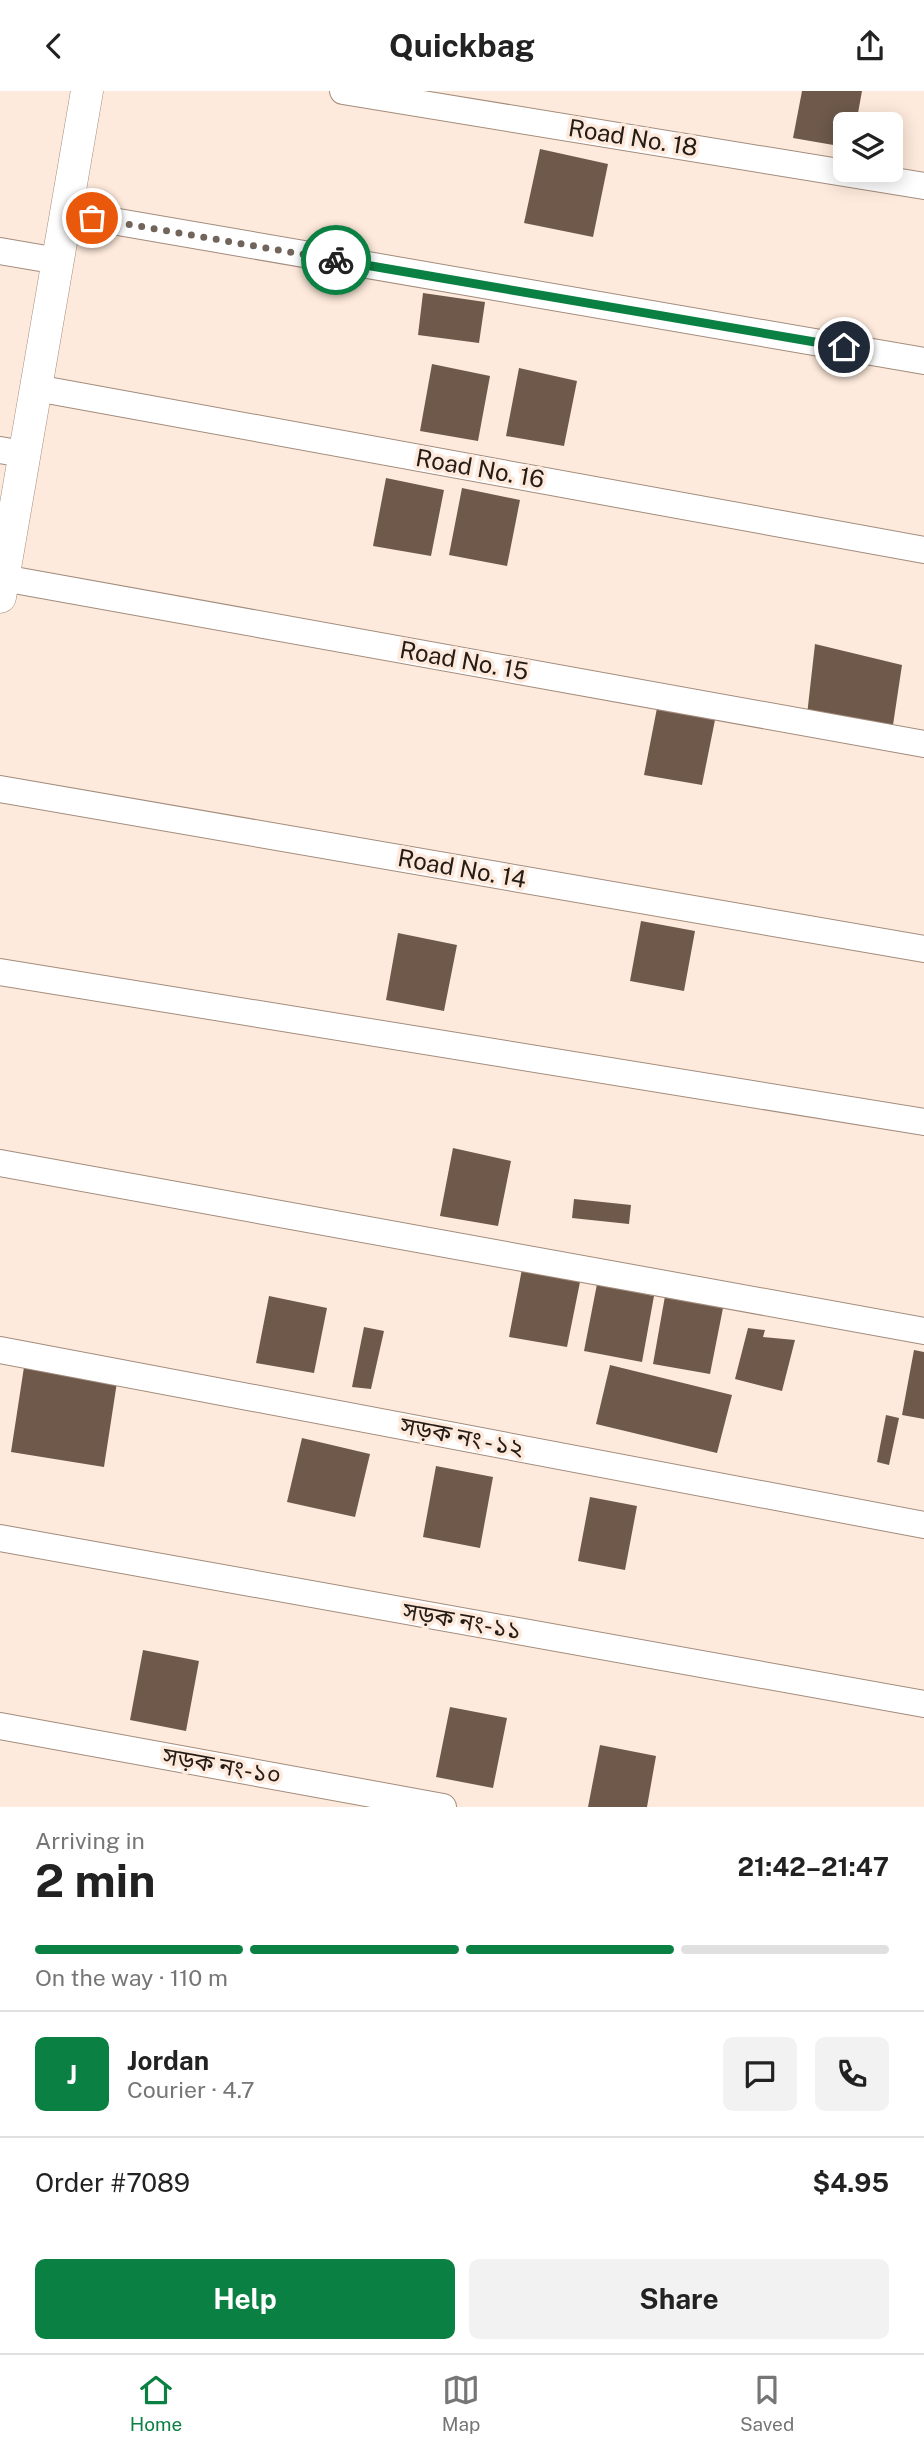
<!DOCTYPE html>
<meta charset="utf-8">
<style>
:root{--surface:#fff;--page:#f2f2f2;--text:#222;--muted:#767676;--line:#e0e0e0;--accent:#0b8043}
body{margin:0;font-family:"Public Sans","Noto Sans Bengali",sans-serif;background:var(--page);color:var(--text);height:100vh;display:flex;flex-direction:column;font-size:26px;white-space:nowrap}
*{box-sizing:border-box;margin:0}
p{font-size:23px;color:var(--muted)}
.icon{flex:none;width:38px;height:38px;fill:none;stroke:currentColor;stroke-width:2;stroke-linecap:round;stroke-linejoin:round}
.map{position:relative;height:1716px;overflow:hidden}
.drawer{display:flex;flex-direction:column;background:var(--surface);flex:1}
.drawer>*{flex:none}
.buttons{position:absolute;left:833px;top:21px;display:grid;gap:14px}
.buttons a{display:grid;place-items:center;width:70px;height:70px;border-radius:10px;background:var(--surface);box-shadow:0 4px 18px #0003;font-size:35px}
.pin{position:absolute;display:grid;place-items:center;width:60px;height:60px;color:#fff;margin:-30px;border:4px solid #fff;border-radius:50%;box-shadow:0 2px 7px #0007}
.courier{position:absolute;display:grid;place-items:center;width:70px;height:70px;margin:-35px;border:5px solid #0b8043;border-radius:50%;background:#fff;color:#222;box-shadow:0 2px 9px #0007}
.summary em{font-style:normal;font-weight:700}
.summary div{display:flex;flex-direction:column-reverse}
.summary{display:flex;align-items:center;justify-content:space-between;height:119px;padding:0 35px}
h1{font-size:46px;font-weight:700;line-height:52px}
.bar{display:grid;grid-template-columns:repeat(4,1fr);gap:10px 7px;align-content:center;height:84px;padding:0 35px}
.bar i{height:9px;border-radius:5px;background:var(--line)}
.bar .on{background:var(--accent)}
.bar p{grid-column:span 4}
.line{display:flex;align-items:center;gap:18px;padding:0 35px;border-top:2px solid var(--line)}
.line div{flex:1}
.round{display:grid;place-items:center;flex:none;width:74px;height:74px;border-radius:10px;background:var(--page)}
.button{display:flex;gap:14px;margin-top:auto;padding:14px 35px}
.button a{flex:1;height:80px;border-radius:10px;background:var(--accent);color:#fff;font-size:28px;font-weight:700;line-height:80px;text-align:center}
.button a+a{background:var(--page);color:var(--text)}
header{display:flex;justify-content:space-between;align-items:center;height:91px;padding:0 35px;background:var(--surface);font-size:32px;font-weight:700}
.menu{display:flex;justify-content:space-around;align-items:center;height:98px;border-top:2px solid var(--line);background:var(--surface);font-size:19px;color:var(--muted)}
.menu a{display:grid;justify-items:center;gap:4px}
.menu .on{color:var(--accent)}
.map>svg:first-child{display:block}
</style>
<header><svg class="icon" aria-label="back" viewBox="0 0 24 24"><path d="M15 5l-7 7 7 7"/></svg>Quickbag<svg class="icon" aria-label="share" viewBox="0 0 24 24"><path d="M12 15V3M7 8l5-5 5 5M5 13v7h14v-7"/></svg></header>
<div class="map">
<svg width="924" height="1716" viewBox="0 0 924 1716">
<rect width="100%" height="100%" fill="#feeadc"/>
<path fill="#6e594a" d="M802,0H862L856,33H845V56L793,47Z
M540,58L608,73L593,146L524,132Z
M423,202L485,211L479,252L418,244Z
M432,273L490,285L478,350L420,340Z
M519,277L577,290L564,355L506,345Z
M386,387L444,399L431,465L373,455Z
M462,397L520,409L507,475L449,464Z
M815,553L902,574L893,634L807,624Z
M657,617L715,629L702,694L644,684Z
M641,830L695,840L684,900L630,890Z
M398,842L457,854L444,920L386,909Z
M453,1057L511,1070L498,1135L440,1125Z
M574,1108L631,1114L629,1133L572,1127Z
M522,1178L580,1191L567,1256L509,1246Z
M597,1193L654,1205L642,1271L584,1260Z
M269,1205L327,1217L314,1282L256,1272Z
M665,1205L723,1217L710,1283L653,1273Z
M364,1236L384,1240L371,1298L352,1296Z
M748,1237L765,1239L763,1246L795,1249L782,1300L735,1288Z
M914,1259L924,1261V1328L902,1324Z
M610,1274L732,1304L717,1362L596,1333Z
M24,1276L117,1291L104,1376L11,1361Z
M886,1324L899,1327L889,1374L877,1371Z
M302,1347L370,1363L355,1426L287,1411Z
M436,1375L493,1386L480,1457L423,1446Z
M590,1406L637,1415L625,1479L578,1470Z
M143,1559L199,1570L186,1640L130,1629Z
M450,1616L507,1627L493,1697L436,1686Z
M600,1654L656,1665L647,1716H588Z"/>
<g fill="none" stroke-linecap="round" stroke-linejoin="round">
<g stroke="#a38c7c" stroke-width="28">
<path id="minor" d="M343,0L924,95
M66,122L924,270
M0,160L58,170
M36,297L924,459
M0,359L24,363
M3,487L924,653
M0,698L924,858
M0,881L924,1031
M0,1072L924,1240
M0,1259L924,1434
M0,1447L924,1613
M0,1635L443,1716"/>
</g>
<g stroke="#a38c7c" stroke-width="33">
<path id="tertiary" d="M0,506L87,0"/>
</g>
<use href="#minor" stroke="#fff" stroke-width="26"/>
<use href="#tertiary" stroke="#fff" stroke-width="32"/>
</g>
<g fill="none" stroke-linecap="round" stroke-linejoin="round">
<path stroke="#71645b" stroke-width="7" stroke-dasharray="0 12.6" d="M92,127L336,169"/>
<path stroke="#0b8043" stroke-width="9" d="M336,169L844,256"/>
</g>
<g text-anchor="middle" stroke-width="7" stroke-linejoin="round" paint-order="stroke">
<g font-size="24" fill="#251c16" stroke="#feeadc">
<text transform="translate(633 47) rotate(9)" y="8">Road No. 18</text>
<text transform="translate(480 378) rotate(10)" y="8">Road No. 16</text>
<text transform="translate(464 570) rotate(10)" y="8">Road No. 15</text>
<text transform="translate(462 778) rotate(10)" y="8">Road No. 14</text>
<text transform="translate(462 1346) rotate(11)" y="8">সড়ক নং - ১২</text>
<text transform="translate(462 1530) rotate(10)" y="8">সড়ক নং-১১</text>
<text transform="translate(222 1675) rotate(10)" y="8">সড়ক নং-১০</text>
</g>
</g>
</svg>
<div class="buttons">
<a><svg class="icon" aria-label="layers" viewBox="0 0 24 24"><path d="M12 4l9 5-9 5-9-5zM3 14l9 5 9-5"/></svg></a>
</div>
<div class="pin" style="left:92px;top:127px;background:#ea580c"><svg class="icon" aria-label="bag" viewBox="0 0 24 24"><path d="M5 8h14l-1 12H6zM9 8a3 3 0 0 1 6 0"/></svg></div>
<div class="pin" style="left:844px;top:256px;background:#1f2937"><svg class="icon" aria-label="home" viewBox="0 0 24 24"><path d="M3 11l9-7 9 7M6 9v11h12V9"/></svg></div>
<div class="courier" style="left:336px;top:169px"><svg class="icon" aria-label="bike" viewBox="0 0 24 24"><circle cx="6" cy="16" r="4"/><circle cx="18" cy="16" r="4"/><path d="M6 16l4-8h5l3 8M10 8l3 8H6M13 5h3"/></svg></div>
</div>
<section class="drawer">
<div class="summary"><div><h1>2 min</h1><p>Arriving in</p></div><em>21:42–21:47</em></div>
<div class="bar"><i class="on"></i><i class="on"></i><i class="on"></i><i></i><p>On the way · 110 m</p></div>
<div class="line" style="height:126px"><b class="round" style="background:var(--accent);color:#fff">J</b><div><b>Jordan</b><p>Courier · 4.7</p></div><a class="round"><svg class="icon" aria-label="chat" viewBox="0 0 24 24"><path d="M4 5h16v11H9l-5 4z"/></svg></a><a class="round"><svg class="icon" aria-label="phone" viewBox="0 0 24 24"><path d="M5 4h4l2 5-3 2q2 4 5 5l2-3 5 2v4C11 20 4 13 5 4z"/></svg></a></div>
<div class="line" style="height:91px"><div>Order #7089</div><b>$4.95</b></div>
<div class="button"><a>Help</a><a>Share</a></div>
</section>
<nav class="menu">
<a class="on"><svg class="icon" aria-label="home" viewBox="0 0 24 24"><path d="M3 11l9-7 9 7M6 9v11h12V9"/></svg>Home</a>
<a><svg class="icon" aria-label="map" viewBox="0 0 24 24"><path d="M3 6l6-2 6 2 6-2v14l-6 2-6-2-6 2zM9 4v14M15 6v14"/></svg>Map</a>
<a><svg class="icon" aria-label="saved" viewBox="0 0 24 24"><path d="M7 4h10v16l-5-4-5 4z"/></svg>Saved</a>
</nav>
